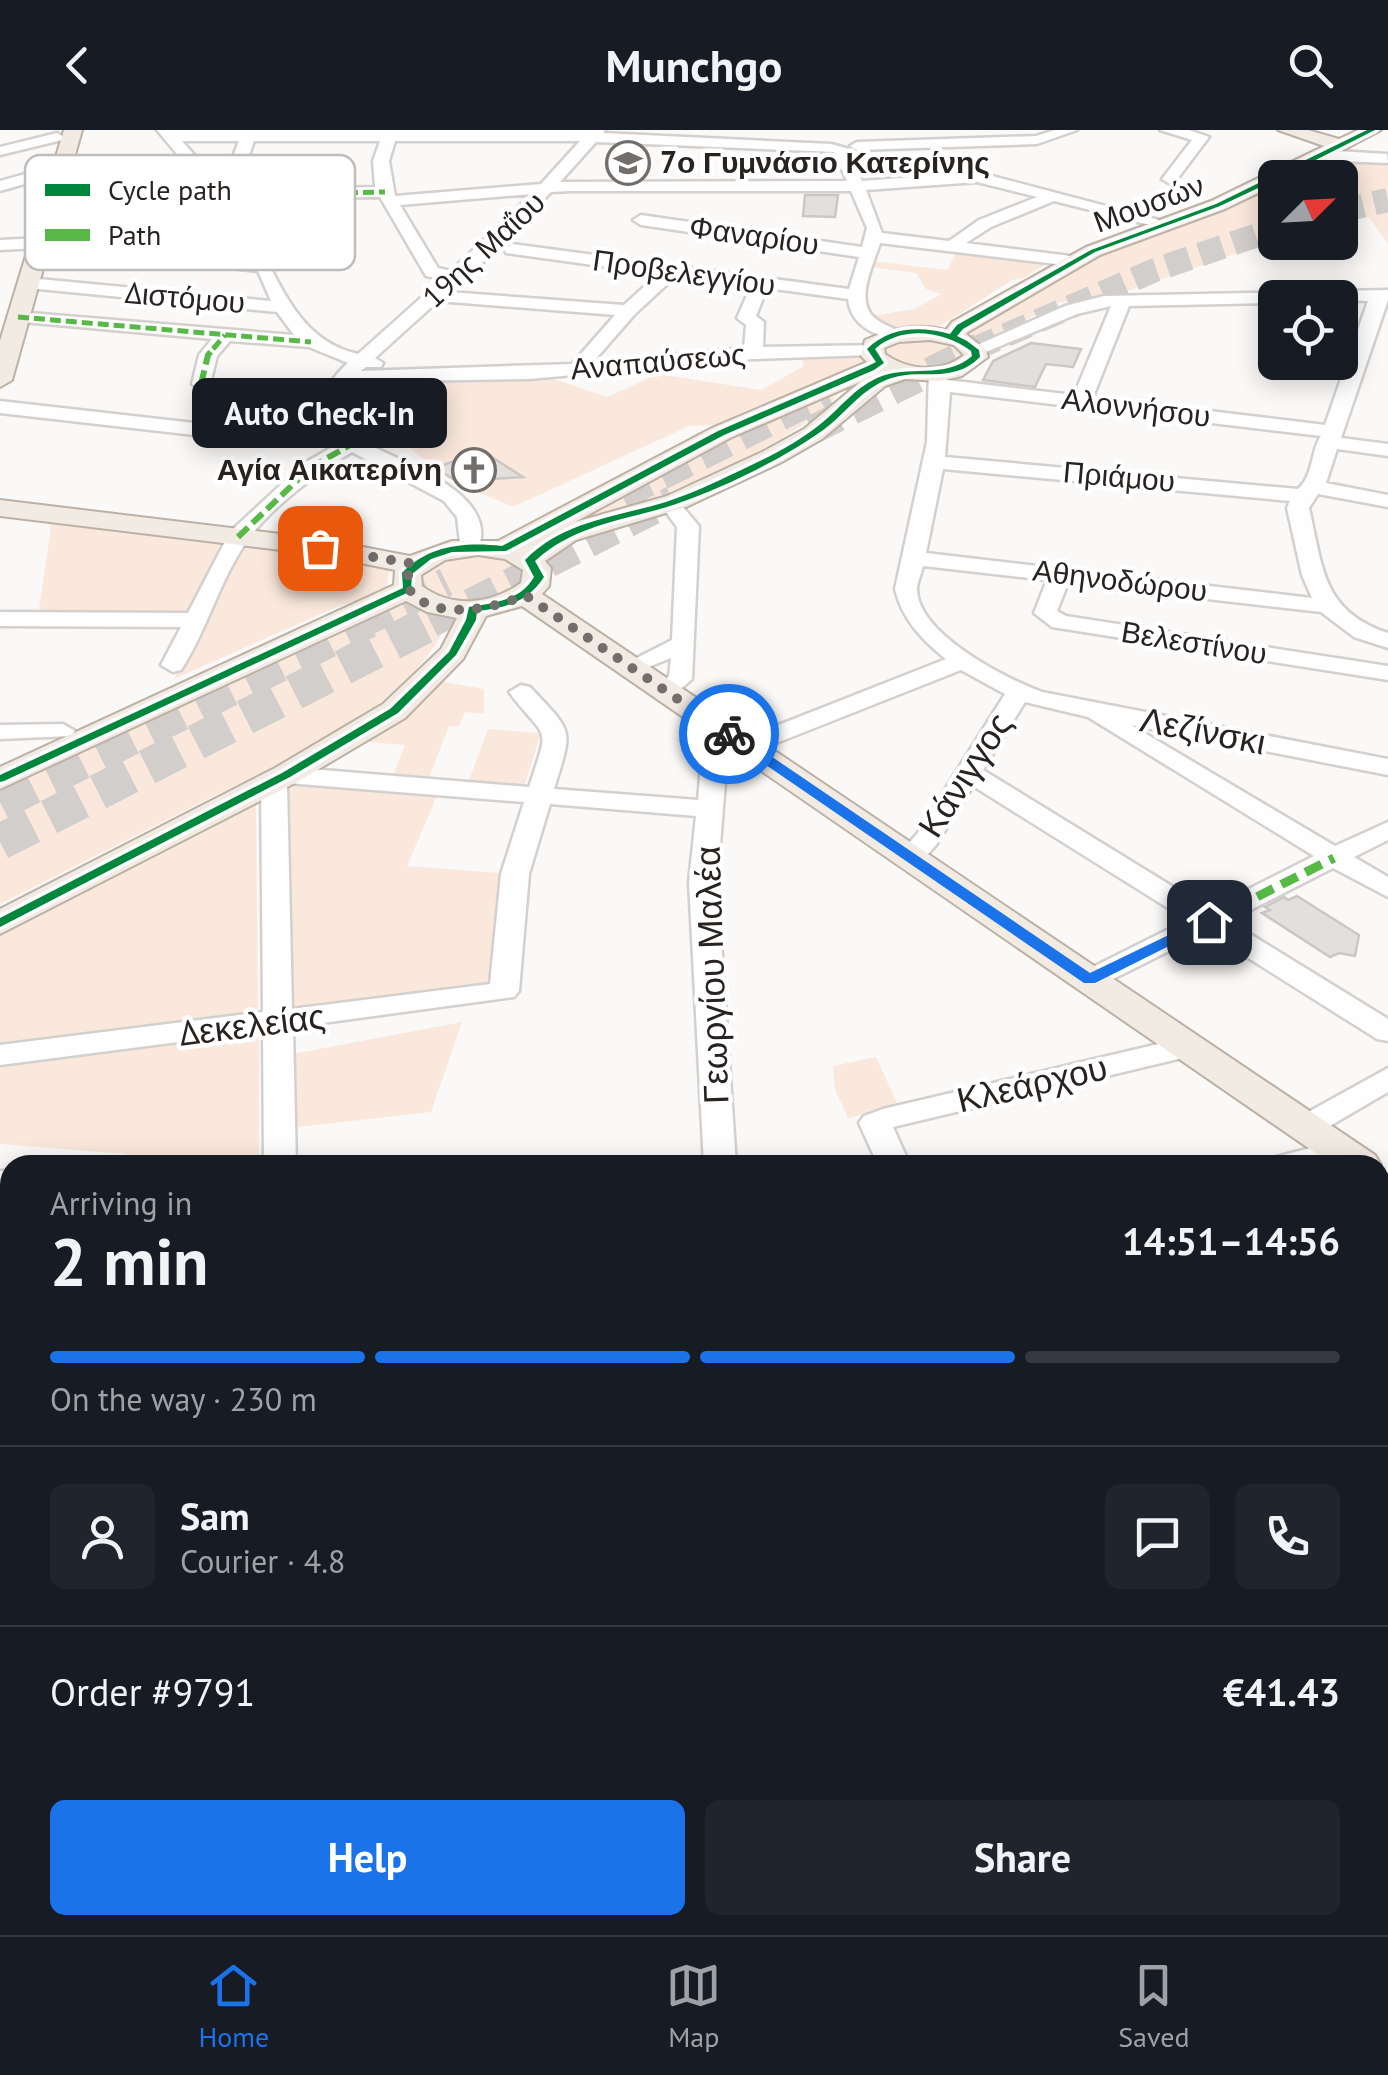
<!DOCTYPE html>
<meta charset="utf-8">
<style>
:root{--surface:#171b24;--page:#20242c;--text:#f1f3f6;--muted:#9ea1a6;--line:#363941;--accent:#1a73e8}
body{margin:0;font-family:"PT Sans",sans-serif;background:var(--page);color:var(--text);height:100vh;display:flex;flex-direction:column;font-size:38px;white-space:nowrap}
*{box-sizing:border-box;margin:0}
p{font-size:32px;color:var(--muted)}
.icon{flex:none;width:55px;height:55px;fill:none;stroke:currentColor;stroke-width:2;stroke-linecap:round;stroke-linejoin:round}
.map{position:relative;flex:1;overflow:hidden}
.details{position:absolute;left:0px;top:1025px;width:1390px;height:780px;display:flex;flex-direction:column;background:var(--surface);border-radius:30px 30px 0 0;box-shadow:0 5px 25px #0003}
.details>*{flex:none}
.needle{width:65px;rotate:66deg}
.buttons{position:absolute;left:1258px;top:30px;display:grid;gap:20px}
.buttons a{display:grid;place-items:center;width:100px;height:100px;border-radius:15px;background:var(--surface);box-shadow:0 5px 25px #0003;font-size:50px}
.pin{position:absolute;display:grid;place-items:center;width:85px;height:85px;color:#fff;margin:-42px;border-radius:20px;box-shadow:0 5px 15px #0006}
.courier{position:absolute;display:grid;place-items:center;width:100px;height:100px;margin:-50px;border:8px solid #1a73e8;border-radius:50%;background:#fff;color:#222;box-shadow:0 2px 12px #0007}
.bubble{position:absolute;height:70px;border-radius:15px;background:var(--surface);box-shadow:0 5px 25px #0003;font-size:32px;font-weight:800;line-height:70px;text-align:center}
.overview em{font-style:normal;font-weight:800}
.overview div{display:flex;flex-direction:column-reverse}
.overview{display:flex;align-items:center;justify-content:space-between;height:170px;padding:0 50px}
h1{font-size:65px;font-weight:800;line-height:75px}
.bar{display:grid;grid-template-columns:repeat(4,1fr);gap:15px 10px;align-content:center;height:120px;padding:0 50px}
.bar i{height:12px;border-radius:8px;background:var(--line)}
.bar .current{background:var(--accent)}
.bar p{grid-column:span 4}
.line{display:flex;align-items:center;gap:25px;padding:0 50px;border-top:2px solid var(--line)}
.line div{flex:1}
.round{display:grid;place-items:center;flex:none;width:105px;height:105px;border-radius:15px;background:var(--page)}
.button{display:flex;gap:20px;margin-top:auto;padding:20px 50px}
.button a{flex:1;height:115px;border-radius:15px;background:var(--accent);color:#fff;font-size:40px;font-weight:800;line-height:115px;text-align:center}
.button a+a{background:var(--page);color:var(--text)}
header{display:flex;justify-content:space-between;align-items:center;height:130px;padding:0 50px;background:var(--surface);font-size:45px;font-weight:800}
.tab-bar{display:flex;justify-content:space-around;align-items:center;height:140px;border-top:2px solid var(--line);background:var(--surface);font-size:28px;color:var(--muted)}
.tab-bar a{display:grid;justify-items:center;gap:5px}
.tab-bar .current{color:var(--accent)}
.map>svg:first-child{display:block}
</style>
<header><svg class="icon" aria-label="back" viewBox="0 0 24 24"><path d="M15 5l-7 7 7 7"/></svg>Munchgo<svg class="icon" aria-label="search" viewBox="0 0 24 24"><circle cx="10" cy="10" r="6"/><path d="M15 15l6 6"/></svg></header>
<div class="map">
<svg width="1388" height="1805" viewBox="0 0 1388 1805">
<rect width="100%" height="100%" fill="#fbf9f7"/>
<path fill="#fae8dc" d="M1346,29L1388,35V114L1369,87L1340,93V48H1296Z
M1275,57V110L1122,163L1058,173L990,208L973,209L964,203C1017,166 1071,134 1131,110C1179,91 1229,80 1275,57Z
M958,120L1049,132L1024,148L1012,150L939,197H890L870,186L914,179L941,164L926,159L916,143L869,137L871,131L947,140Z
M911,206L957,213L966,226C939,242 916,238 886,230L883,215Z
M800,221H854L863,229V234L751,279L722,295L689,296L513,377C457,353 383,320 375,253L540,244L607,267L658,244L761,260L804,236Z
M840,260C820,304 629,386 577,389L653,341Z
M52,390L222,410L191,481L174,487L38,486Z
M240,415L385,435L389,440L386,460L332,479L174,549Z
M458,422C481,424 507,421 522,441L520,454C490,476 460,473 425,466L415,441Z
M399,472L451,485C412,581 284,630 198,674C132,707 66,741 0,774V657Z
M439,551L484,559V584L465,582L459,596H449L428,650L392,648L405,615L366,612Z
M488,599L541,603L524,657L468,653Z
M297,650L439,661L407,736L500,743L491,856L285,884L286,662Z
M256,671L258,883L0,914V804Z
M462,892L431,982L288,998L287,925Z
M259,902V1030L215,1035H126V1024L0,1014V935Z
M876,927L899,977L848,988L835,960L833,936Z
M10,1147V1251L0,1253V1149Z
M1380,1522L1388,1540V1681L1380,1661Z"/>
<path fill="#e2dfdc" stroke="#cac7c4" stroke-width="2.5" d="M805,65H838L835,87L803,86Z
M1031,213L1081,219L1073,237L1046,234L1035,257L983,250L993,231Z
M482,321L523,347L492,349L466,357L435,338Z
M1297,766L1359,805L1355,826L1339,823L1330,827L1262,783L1270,780L1265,777L1284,767L1288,770Z"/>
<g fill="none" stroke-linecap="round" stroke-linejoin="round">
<path stroke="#d1cecc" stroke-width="24" stroke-dasharray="24 11" stroke-linecap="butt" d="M1340,81L1388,70
M974,219L1155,140L1275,99"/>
<path stroke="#d1cecc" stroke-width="29" stroke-dasharray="29 15" stroke-linecap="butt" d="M812,300L980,217
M622,365L827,263
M363,493L446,452
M431,493L673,370"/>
<path stroke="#d1cecc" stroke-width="36" stroke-dasharray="36 19" stroke-linecap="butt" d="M0,672L368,490
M0,712L436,490"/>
<g stroke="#d3d0ce" stroke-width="5">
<path id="minor" d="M157,0H605L603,3L831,14L846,18L862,51L977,42L1174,94L1166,99L1054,71L991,97L966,113L1079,127L1081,131L1073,136L880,113C874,134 853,172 876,189C885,196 896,198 904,205L895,210C872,204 851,195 848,169L767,158L756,186L764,192L763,217L877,215V223L871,225L753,229L529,249L350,252C340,277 339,289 357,309C395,330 504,362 477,422H461L457,387L444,371L352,322C319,341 268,380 247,411C218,453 208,499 181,540L173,542L161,535L181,497L0,496V482L188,483L230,402L303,334L339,313L336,309L283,315L0,283V271L283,303L326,298C319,272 327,251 348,233L309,217L230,211L217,226L210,254L201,260L192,254L199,225L212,209L12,191V183L18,182L294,205L277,182L28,158L19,153L28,148L271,171L258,141L40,118L0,120V110L40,108L253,131L225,82ZM182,11H239L224,50L218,52ZM254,11H380L373,31L375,57L224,60L239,53ZM395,11H580L541,54L395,66L389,31ZM596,12L834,22L847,51L560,52ZM977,52L1037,67L979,90L949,111L882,103L866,60ZM571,61H851L867,98L862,117L641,85L633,90L641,95L859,127L849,159L512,114L504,119L506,123L658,144L624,175L449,162L464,152L551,62ZM532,64L451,141L438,138L400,75ZM380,67L426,146L442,149L358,224C284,208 273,122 232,69ZM676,146L751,156L737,188L746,195L744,218L593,232L634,185ZM438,171L615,185L572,234L361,241L366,237H381L383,233L375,228Z
M1055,0H1077L1037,14L857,20L850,16L857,12L1036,6Z
M1160,0H1189L1209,7L1175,52L1170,54L1162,49L1192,10Z
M57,3L64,7L62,10L0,25V17Z
M1337,21L1387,24L1388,33L1337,31L1308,36L1300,31Z
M61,34L66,36V42L0,61V51Z
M1388,160V170L1341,308L1388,314V326L1337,319L1326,353L1388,365V377L1318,364L1309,378C1323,438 1322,481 1388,503V518L1354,507L1321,482L1068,453L1057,481L1066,486L1388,536V550L1052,497L1034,483L1047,450L923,436C922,442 917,452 917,459C917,504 1007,549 1042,562L1388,629V645L1131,595L1335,716L1388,692V710L1354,727L1388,747V767L1333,738L1229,791L1388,889V911L1377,909L1207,802L1099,856H1079L1074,850L1079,844L1187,790L973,656L936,715L920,733H900L896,727L917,704L1005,564L961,540L756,621H738L734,616L738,611L946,529C922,510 902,489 895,459L927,312L929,239H943L947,250L1074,265L1111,176L1077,184L981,224L975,226L966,220L1065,176L1104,166ZM1275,168L1368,171L1325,295L1093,267L1129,176L1275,173ZM950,262L1321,306C1311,319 1314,345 1298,359L945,327ZM943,339L1290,371L1287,378L1302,445L1312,468L926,423ZM1025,572L1088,587L1314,726L1209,779L983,640Z
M670,368L677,370L699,396L692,549L674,565L665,567L653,560L669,546L671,528L631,544L619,537L672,510L677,397L660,374Z
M521,555L530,557C574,604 573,597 554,659L698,670L703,613L730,597L742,604L728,616L717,752L736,1035H704L689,752L696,686L550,674L529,744L519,861L514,867L293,897L296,1035H264L263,901L0,935V915L263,882L261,651L286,637L529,657C551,590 547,613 509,562ZM287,653L524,672L501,744L490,854L292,879Z
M63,594L75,601L72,606L0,609V595Z
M1188,907L1199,910L1203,917L1199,924L893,997L910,1035H878L859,993L864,986L883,979Z
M1388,938V962L1316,1004L1305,1007L1294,1004L1289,997L1294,990Z
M1341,1010L1352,1013L1357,1021L1352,1029L1329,1035H1271L1276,1027Z
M0,1041H10V1063H0Z
M1388,1189V1215L1380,1217V1191Z
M10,1252V1280L0,1281V1253Z
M10,1386V1418L0,1420V1388Z
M10,1630V1668L0,1670V1632Z
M1380,1674L1388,1677V1734L1380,1731Z
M1029,1795H1114L1119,1805H1024Z"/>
</g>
<g stroke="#bdb0a5" stroke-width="4">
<path id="major" d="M64,0H82L12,250L0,257V211Z
M1278,0H1308L1339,9L1358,0H1381L1290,48H1275V55L1225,79L1100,125L968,202L966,204L986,220L988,227L962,246L939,251L905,249L885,256L822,309L780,333L686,377L576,410L545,431L551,438L549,456L542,464L1375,1025L1381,1035L1380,1037L1333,1035L522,476L486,486L463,529L405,588L297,652L0,804V779L275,638L383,574L441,519L457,488L427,482L406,471L0,659V637L394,455L395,440L321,425L0,386V370L321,409L410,426L452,411H498L712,298L867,232L861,226L865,210C892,198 917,193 946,200L952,192L1086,117L1211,71L1324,16ZM930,210L954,215L964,225C941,244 907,240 885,224L884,218L899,212ZM860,252L804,299L762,322L667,366L575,392L730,308ZM478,425L505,429L523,440L521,453C491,474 453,479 422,456L421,445L445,430Z"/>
</g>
<use href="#minor" fill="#fefefe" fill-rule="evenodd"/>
<use href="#major" fill="#f2ebe4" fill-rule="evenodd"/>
<path stroke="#58b947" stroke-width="5" stroke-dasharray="11 5" stroke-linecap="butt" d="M219,65L385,62
M18,187L311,212
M213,219L225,205"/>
<path stroke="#58b947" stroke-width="6" stroke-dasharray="14 6" stroke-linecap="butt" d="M201,254L208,225L215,217
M238,407L310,338L352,314"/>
<path stroke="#58b947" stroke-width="9" stroke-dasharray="18 9" stroke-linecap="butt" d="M1209,791L1334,728"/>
<g stroke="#fff" stroke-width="7">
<path id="cycleway" d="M1367,0H1375L1280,48H1275V50L1220,76L1095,122L963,199L957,206L967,211L979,220L980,227C951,256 919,236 886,250C864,259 849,278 832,293C820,303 807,311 794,319C757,341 717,360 676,374C625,391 577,393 535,431L544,447C528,472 505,478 477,481L476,490L456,525L398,583L290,647L0,797V788L282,643L390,579L449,522L466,490L469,477C494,473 520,471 534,447L525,430C563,391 616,387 666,372C690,364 714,353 737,342C767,328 798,313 823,292C841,277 855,258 877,248C908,234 945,250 972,226L971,221C944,201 902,195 875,219L884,233L874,240L724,305L506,421L452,422L431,429L412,444L411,461L4,651L0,652V645L403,458L402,443C429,415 465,412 502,416L718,301L868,236L876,232L867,219C890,196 921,196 950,204L957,195L1091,120L1216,74Z"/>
</g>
<use href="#cycleway" fill="#00873e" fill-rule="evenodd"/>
</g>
<path fill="#1a73e8" d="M725,601H734L1090,843L1204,788L1217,792L1095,853H1084L725,607Z"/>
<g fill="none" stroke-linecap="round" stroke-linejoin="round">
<path stroke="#726e6b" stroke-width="10" stroke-dasharray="0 18" d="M320,418L414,434L405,451C421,494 494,480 525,465L729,604"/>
</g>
<defs>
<g id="school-ring" transform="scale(2.25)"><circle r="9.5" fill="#fff" stroke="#726e6b" stroke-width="1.5"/><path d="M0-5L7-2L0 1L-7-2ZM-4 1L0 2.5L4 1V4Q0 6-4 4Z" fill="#726e6b"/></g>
<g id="church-ring" transform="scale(2.25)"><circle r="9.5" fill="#fff" stroke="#726e6b" stroke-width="1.5"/><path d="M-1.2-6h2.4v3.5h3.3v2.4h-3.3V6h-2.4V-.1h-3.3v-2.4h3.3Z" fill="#726e6b"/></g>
</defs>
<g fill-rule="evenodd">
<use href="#school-ring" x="628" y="33"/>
<use href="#church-ring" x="474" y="340"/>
</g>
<g text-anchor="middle" stroke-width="9" stroke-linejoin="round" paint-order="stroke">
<g font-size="30" font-weight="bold" fill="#282320" stroke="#fff" text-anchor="start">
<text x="660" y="43">7ο Γυμνάσιο Κατερίνης</text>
<text x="442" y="350" text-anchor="end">Αγία Αικατερίνη</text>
</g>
<g font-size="30" fill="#282320" stroke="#fff">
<text transform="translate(1149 74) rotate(-20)" y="10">Μουσών</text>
<text transform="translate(754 106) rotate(8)" y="10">Φαναρίου</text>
<text transform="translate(484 120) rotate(-43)" y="10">19ης Μαΐου</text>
<text transform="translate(684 143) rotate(8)" y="10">Προβελεγγίου</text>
<text transform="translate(185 168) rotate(5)" y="10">Διστόμου</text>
<text transform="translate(658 232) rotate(-5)" y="10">Αναπαύσεως</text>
<text transform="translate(1136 278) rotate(7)" y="10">Αλοννήσου</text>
<text transform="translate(1119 347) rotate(5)" y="10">Πριάμου</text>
<text transform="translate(1120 451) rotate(7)" y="10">Αθηνοδώρου</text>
<text transform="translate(1194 513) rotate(9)" y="10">Βελεστίνου</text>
</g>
<g font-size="35" fill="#282320" stroke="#fff">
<text transform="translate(1203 601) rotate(11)" y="12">Λεζίνσκι</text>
<text transform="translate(965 645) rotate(-57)" y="12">Κάνιγγος</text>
<text transform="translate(712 845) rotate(-92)" y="12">Γεωργίου Μαλέα</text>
<text transform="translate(252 895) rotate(-7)" y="12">Δεκελείας</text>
<text transform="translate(1032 954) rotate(-13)" y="12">Κλεάρχου</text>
</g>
</g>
<rect x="25" y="25" width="330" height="115" rx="15" fill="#fff" stroke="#bebdbc" stroke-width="2.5"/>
<rect x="45" y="54" width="45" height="12" fill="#00873e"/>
<rect x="45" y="99" width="45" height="12" fill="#58b947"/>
<g font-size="28" fill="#282320">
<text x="108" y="70">Cycle path</text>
<text x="108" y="115">Path</text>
</g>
</svg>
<div class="buttons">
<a><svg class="needle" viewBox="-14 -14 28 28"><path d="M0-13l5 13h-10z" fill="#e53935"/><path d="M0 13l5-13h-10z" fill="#9ea1a6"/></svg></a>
<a><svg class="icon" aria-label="locate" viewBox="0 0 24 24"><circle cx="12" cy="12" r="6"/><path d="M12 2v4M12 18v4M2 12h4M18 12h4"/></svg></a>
</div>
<div class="pin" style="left:320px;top:418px;background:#ea580c"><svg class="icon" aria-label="bag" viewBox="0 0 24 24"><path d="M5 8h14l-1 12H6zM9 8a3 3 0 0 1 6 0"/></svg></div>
<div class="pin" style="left:1209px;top:792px;background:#1f2937"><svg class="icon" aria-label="home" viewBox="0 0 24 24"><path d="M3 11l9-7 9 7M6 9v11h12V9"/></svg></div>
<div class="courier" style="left:729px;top:604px"><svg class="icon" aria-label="bike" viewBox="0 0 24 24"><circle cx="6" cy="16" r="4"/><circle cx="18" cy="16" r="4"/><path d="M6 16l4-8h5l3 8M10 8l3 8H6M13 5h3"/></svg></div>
<div class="bubble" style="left:192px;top:248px;width:255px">Auto Check-In</div>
<section class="details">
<div class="overview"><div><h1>2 min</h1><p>Arriving in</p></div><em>14:51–14:56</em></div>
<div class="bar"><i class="current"></i><i class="current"></i><i class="current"></i><i></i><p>On the way · 230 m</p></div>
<div class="line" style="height:180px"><a class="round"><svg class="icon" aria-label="person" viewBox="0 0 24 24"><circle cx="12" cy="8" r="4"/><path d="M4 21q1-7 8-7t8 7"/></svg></a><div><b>Sam</b><p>Courier · 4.8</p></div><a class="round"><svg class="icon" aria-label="chat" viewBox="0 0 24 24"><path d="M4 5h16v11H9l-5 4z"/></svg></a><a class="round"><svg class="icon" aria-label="phone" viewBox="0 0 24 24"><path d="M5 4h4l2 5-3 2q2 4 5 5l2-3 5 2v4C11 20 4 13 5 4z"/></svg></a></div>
<div class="line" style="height:130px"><div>Order #9791</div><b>€41.43</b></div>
<div class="button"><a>Help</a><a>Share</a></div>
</section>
</div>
<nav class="tab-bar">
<a class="current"><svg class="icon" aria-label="home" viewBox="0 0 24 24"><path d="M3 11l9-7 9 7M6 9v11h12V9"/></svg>Home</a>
<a><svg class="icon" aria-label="map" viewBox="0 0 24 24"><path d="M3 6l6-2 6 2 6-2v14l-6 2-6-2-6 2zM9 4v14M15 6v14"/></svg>Map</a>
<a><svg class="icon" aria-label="saved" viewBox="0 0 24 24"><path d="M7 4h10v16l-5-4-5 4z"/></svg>Saved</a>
</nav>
